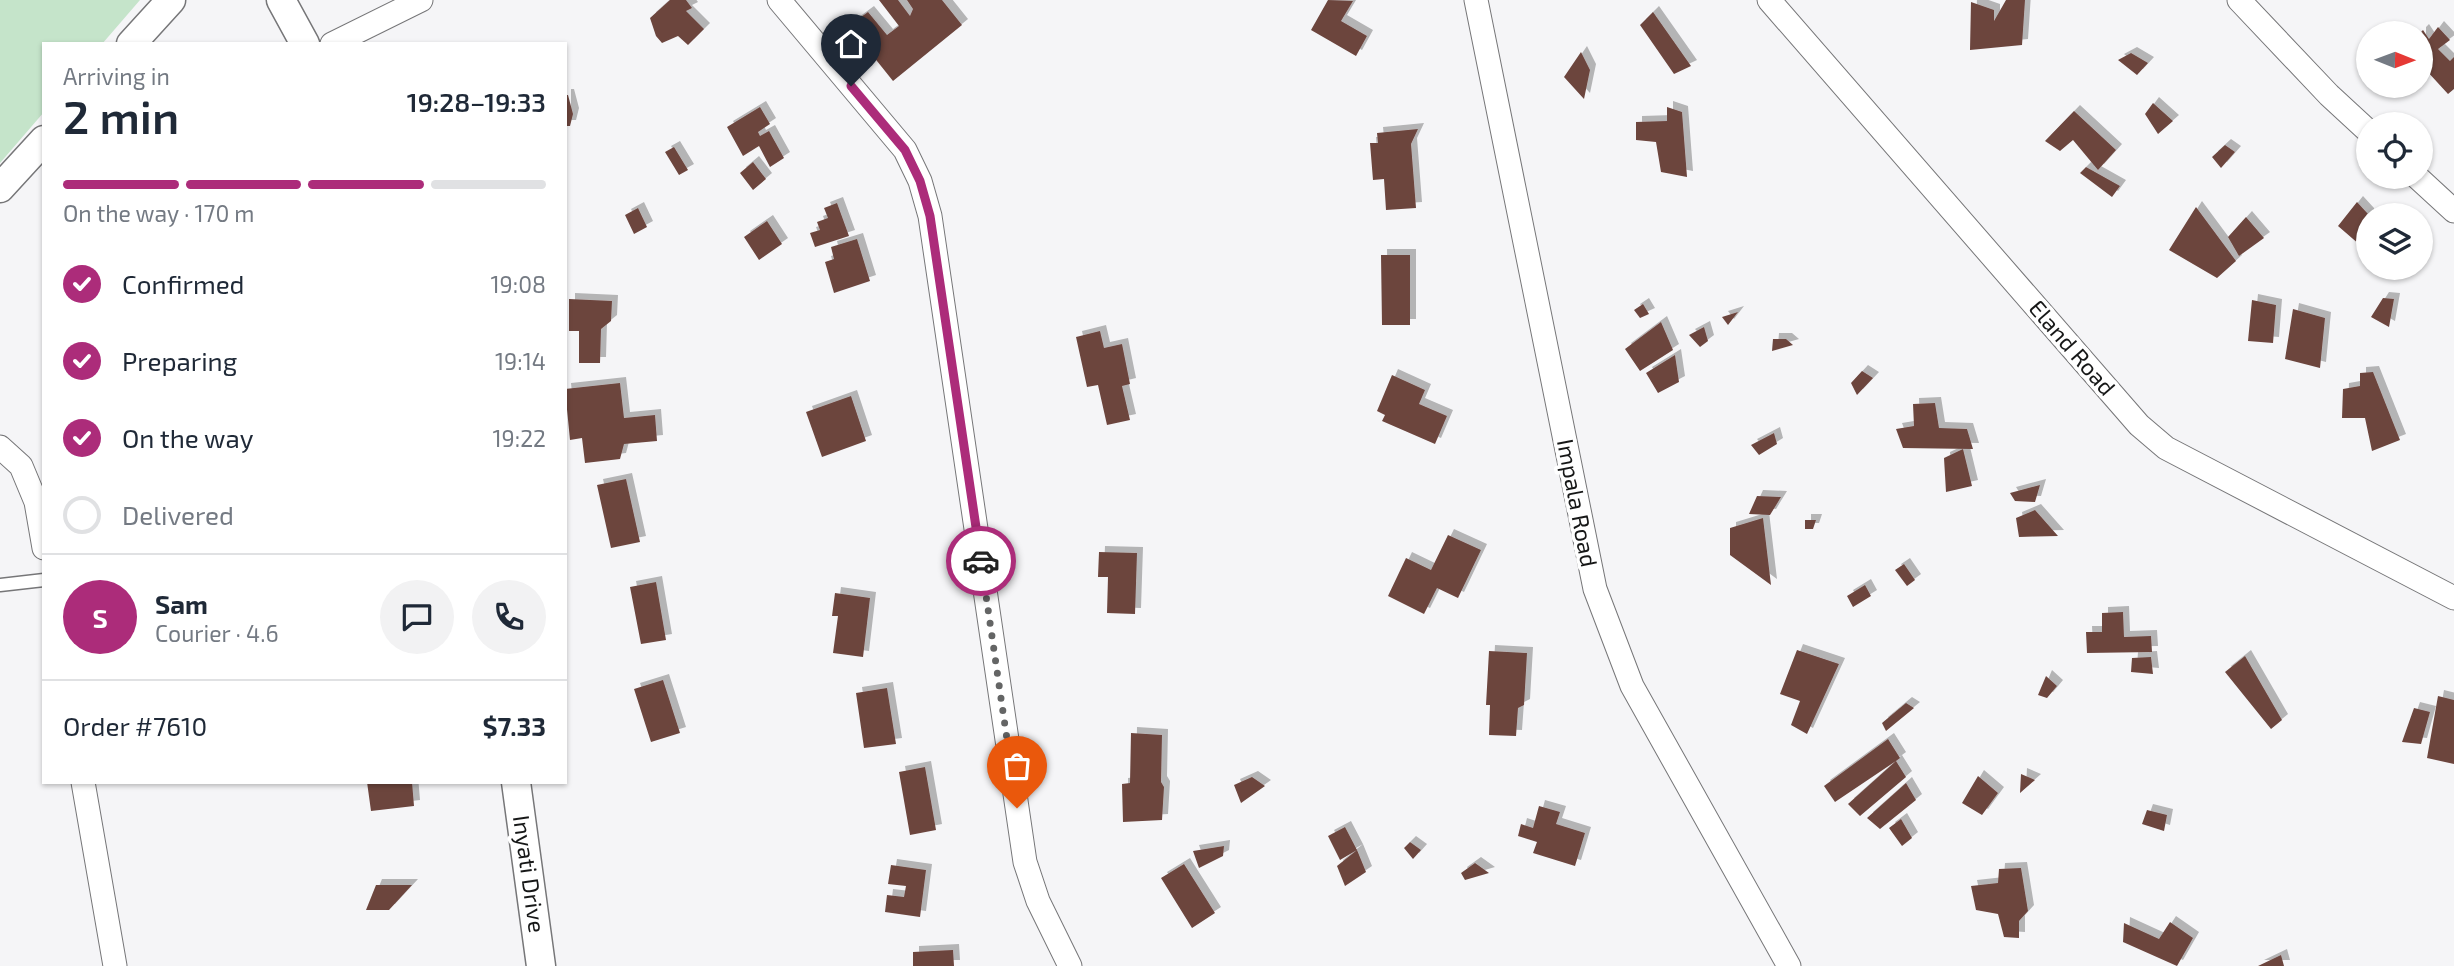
<!DOCTYPE html>
<meta charset="utf-8">
<style>
:root{--surface:#fff;--page:#f2f2f3;--text:#1f2937;--muted:#747a83;--line:#e0e1e3;--accent:#ac2c7a}
body{margin:0;font-family:"Exo 2",sans-serif;background:var(--page);color:var(--text);height:100vh;display:flex;flex-direction:column;font-size:26px;white-space:nowrap}
*{box-sizing:border-box;margin:0}
p{font-size:23px;color:var(--muted)}
.icon{flex:none;width:38px;height:38px;fill:none;stroke:currentColor;stroke-width:2;stroke-linecap:round;stroke-linejoin:round}
.map{position:relative;flex:1;overflow:hidden}
.details{position:absolute;left:42px;top:42px;width:525px;height:742px;display:flex;flex-direction:column;background:var(--surface);border-radius:0px;box-shadow:0 2px 5px #0004}
.details>*{flex:none}
.needle{width:46px;rotate:91deg}
.buttons{position:absolute;left:2356px;top:21px;display:grid;gap:14px}
.buttons a{display:grid;place-items:center;width:77px;height:77px;border-radius:50%;background:var(--surface);box-shadow:0 2px 5px #0004;font-size:35px}
.pin{position:absolute;display:grid;place-items:center;width:60px;height:60px;color:#fff;margin:-72px -30px;border-radius:50% 50% 50% 0;rotate:-45deg;box-shadow:0 0 7px #0007}
.pin .icon{rotate:45deg}
.courier{position:absolute;display:grid;place-items:center;width:70px;height:70px;margin:-35px;border:5px solid #ac2c7a;border-radius:50%;background:#fff;color:#222;box-shadow:0 2px 9px #0007}
.head em{font-style:normal;font-weight:600}
.head div{display:flex;flex-direction:column-reverse}
.head{display:flex;align-items:center;justify-content:space-between;height:119px;padding:0 21px}
h1{font-size:46px;font-weight:600;line-height:52px}
.bar{display:grid;grid-template-columns:repeat(4,1fr);gap:10px 7px;align-content:center;height:84px;padding:0 21px}
.bar i{height:9px;border-radius:5px;background:var(--line)}
.bar .on{background:var(--accent)}
.bar p{grid-column:span 4}
.line{display:flex;align-items:center;gap:18px;padding:0 21px;border-top:2px solid var(--line)}
.line div{flex:1}
.round{display:grid;place-items:center;flex:none;width:74px;height:74px;border-radius:37px;background:var(--page)}
ol{padding:0 21px;list-style:none}
li{display:flex;align-items:center;gap:21px;height:77px}
li p{margin-inline-start:auto}
li .icon{padding:7px;border-radius:50%;background:var(--accent);color:#fff;stroke-width:4}
li:last-child{color:var(--muted)}
li i{width:38px;height:38px;border:4px solid var(--line);border-radius:50%}
.map>svg:first-child{display:block}
</style>
<div class="map">
<svg width="2454" height="966" viewBox="0 0 2454 966">
<defs>
<filter id="shadow"><feDropShadow dx="6" dy="-6" stdDeviation="0" flood-color="#0004"/></filter>
</defs>
<rect width="100%" height="100%" fill="#f5f5f7"/>
<path fill="#c5e4ca" d="M0,0H140L102,44H44V112L0,163Z"/>
<path fill="#6c453e" filter="url(#shadow)" d="M670,0H686L692,8L686,11L704,29L688,45L678,36L662,43L656,36L650,18Z
M879,0H898L910,16L913,9L907,0H942L962,25L893,81L849,26L868,12L887,35L899,26Z
M1328,0L1353,1L1341,21L1367,36L1356,56L1311,30Z
M2006,0H2025L2022,45L1970,50L1971,2L1994,10V21Z
M1653,12L1691,66L1674,74L1640,25Z
M2438,27L2450,40L2438,49L2450,61L2454,57V89L2448,94L2426,70L2420,75V33L2423,30L2429,39Z
M1581,52L1590,70L1584,99L1564,77Z
M2131,53L2148,63L2137,75L2118,60Z
M565,95H568L573,114L570,126H565Z
M2153,103L2173,121L2158,134L2145,114Z
M760,107L770,124L758,132L760,136L769,131L784,158L770,167L759,146L743,156L727,127Z
M1667,107L1682,112L1687,177L1661,172L1656,142L1636,140V122L1667,121Z
M2074,111L2116,150L2098,170L2073,140L2060,151L2045,141Z
M1418,129L1411,144L1416,208L1386,210L1384,179L1373,180L1370,143H1378L1377,133Z
M2225,145L2235,152L2221,168L2212,157Z
M674,147L688,170L679,175L665,152Z
M753,162L766,179L753,190L740,173Z
M2086,167L2120,186L2112,197L2080,173Z
M2357,202L2368,214V236L2360,245L2338,226Z
M837,203L849,236L815,247L810,233L820,230L817,222L828,218L824,208Z
M2196,207L2236,261L2217,278L2169,250Z
M638,208L647,227L634,234L625,215Z
M2246,217L2264,238L2239,256L2228,237Z
M767,221L782,244L759,260L744,237Z
M857,239L870,281L834,293L825,262L834,259L831,247Z
M1381,255H1410V325H1382Z
M2383,298L2394,299L2389,327L2371,317Z
M569,299L612,301L611,321L601,329L600,363H579V331H569Z
M2252,300L2276,305L2273,343L2248,341Z
M1643,304L1649,314L1640,318L1634,310Z
M2293,309L2325,318L2320,368L2285,359Z
M1738,312L1728,325L1722,317Z
M1661,322L1673,350L1640,371L1625,349Z
M1704,327L1708,341L1700,347L1689,335Z
M1100,331L1104,348L1122,344L1130,384L1122,386L1130,420L1107,425L1098,385L1087,387L1076,337Z
M1773,339H1786L1793,345L1772,351Z
M1675,355L1679,382L1658,393L1646,373Z
M1862,371L1873,378L1857,395L1851,383Z
M2373,372L2400,440L2372,451L2365,418H2342L2343,389L2360,386V373Z
M1392,375L1425,390L1419,404L1447,416L1435,444L1382,421L1385,415L1377,411Z
M620,383L624,418L655,415L657,441L624,444L620,459L585,463L582,438L570,440L565,389Z
M851,396L866,441L822,457L806,412Z
M1935,403L1939,428L1967,429L1973,449L1903,448L1896,429L1914,426L1913,404Z
M1774,433L1777,444L1759,455L1751,445Z
M1963,449L1972,486L1946,492L1944,458Z
M626,479L640,542L611,548L597,485Z
M2040,485L2035,502L2015,501L2010,493Z
M1757,496L1781,497L1770,515L1749,514Z
M2035,510L2058,536L2019,537L2016,518Z
M1763,518L1771,585L1730,555V528Z
M1805,520H1816L1813,529H1805Z
M1448,535L1481,550L1458,598L1437,588L1424,614L1388,596L1406,558L1431,570Z
M1099,552L1137,553L1135,614L1107,613L1108,577H1098Z
M1904,564L1915,580L1907,586L1895,570Z
M656,582L666,640L641,644L630,587Z
M1865,585L1871,596L1853,607L1847,596Z
M835,593L870,598L863,657L833,653L838,616H832Z
M2123,612L2124,637L2151,636L2152,652L2087,653L2086,632H2102V613Z
M1797,650L1839,664L1807,734L1791,725L1800,701L1780,694Z
M1489,651L1527,653L1524,705L1518,708L1516,736L1489,735L1490,705H1486Z
M2245,656L2282,720L2271,729L2225,672Z
M2151,657L2153,674L2131,672L2132,658Z
M2046,676L2057,686L2047,698L2038,695Z
M663,680L680,733L651,742L634,689Z
M887,688L896,744L864,748L856,693Z
M2438,696L2454,700V764L2427,758Z
M1906,703L1914,708L1886,731L1882,723Z
M2414,708L2430,712L2421,744L2402,742Z
M1131,733L1162,735L1161,782L1164,787L1162,820L1123,822L1122,784L1130,783Z
M1888,739L1900,758L1896,761L1906,777L1860,816L1848,804L1896,761L1835,802L1824,786Z
M925,767L936,830L910,835L899,772Z
M2021,774L2035,780L2020,793Z
M1978,776L1998,793L1982,815L1962,803Z
M1252,777L1265,786L1241,803L1234,785Z
M367,782H412L414,806L371,811Z
M1906,783L1916,800L1880,829L1867,818Z
M1539,806L1560,812L1556,824L1585,833L1575,866L1533,853L1537,842L1518,836L1521,824L1533,828Z
M2147,810L2167,815L2164,831L2142,824Z
M1901,819L1912,838L1902,846L1889,828Z
M1345,827L1357,850L1366,872L1345,886L1337,866L1357,850L1340,860L1328,836Z
M1410,842L1421,850L1413,859L1404,848Z
M1224,846L1223,856L1199,868L1193,851Z
M1475,863L1489,873L1465,880L1461,873Z
M1184,864L1215,913L1192,928L1161,878Z
M891,865L926,870L920,917L885,912L887,895L904,897L906,886L888,884Z
M2021,868L2028,911L2019,921V938L2004,937L1998,914L1976,910L1971,886L1998,883L1999,869Z
M376,885H412L389,910H366Z
M2170,922L2193,938L2177,966L2123,942L2124,923L2159,939Z
M953,950L954,966H913V952Z
M2281,955L2284,966H2258Z"/>
<g fill="none" stroke-linecap="round" stroke-linejoin="round">
<g stroke="#767678" stroke-width="15">
<path id="service" d="M0,585L44,580"/>
</g>
<g stroke="#767678" stroke-width="25">
<path id="minor" d="M779,0L905,150L920,181L930,216L1025,862L1038,901L1070,966
M1476,0L1595,589L1632,686L1789,966
M1769,0L2139,425L2166,448L2454,598
M2239,0L2329,95L2368,131
M332,44L421,0
M2417,177L2454,211
M0,447L21,466L36,502L44,548
M83,782L115,966"/>
</g>
<g stroke="#767678" stroke-width="31">
<path id="tertiary" d="M281,0L305,44
M131,44L171,0
M0,188L44,140
M516,782L541,966"/>
</g>
<use href="#service" stroke="#fff" stroke-width="12"/>
<use href="#minor" stroke="#fff" stroke-width="23"/>
<use href="#tertiary" stroke="#fff" stroke-width="28"/>
</g>
<g fill="none" stroke-linecap="round" stroke-linejoin="round">
<path stroke="#646565" stroke-width="7" stroke-dasharray="0 12.6" d="M981,561L1017,808"/>
<path stroke="#ac2c7a" stroke-width="9" d="M851,86L905,150L920,181L930,216L981,561"/>
</g>
<g text-anchor="middle" stroke-width="7" stroke-linejoin="round" paint-order="stroke">
<g font-size="23" fill="#161717" stroke="#fff">
<text transform="translate(2072 348) rotate(49)" y="8">Eland Road</text>
<text transform="translate(1577 503) rotate(79)" y="8">Impala Road</text>
<text transform="translate(529 874) rotate(82)" y="8">Inyati Drive</text>
</g>
</g>
</svg>
<div class="buttons">
<a><svg class="needle" viewBox="-14 -14 28 28"><path d="M0-13l5 13h-10z" fill="#e53935"/><path d="M0 13l5-13h-10z" fill="#747a83"/></svg></a>
<a><svg class="icon" aria-label="locate" viewBox="0 0 24 24"><circle cx="12" cy="12" r="6"/><path d="M12 2v4M12 18v4M2 12h4M18 12h4"/></svg></a>
<a><svg class="icon" aria-label="layers" viewBox="0 0 24 24"><path d="M12 4l9 5-9 5-9-5zM3 14l9 5 9-5"/></svg></a>
</div>
<div class="pin" style="left:1017px;top:808px;background:#ea580c"><svg class="icon" aria-label="bag" viewBox="0 0 24 24"><path d="M5 8h14l-1 12H6zM9 8a3 3 0 0 1 6 0"/></svg></div>
<div class="pin" style="left:851px;top:86px;background:#1f2937"><svg class="icon" aria-label="home" viewBox="0 0 24 24"><path d="M3 11l9-7 9 7M6 9v11h12V9"/></svg></div>
<div class="courier" style="left:981px;top:561px"><svg class="icon" aria-label="car" viewBox="0 0 24 24"><path d="M5 17H2v-5l4-1 3-4h7l3 4 3 1v5h-3M9 17h6M6 11h13"/><circle cx="7" cy="17" r="2"/><circle cx="17" cy="17" r="2"/></svg></div>
<section class="details">
<div class="head"><div><h1>2 min</h1><p>Arriving in</p></div><em>19:28–19:33</em></div>
<div class="bar"><i class="on"></i><i class="on"></i><i class="on"></i><i></i><p>On the way · 170 m</p></div>
<ol>
<li><svg class="icon" aria-label="check" viewBox="0 0 24 24"><path d="M5 12l5 5 9-10"/></svg>Confirmed<p>19:08</p></li>
<li><svg class="icon" aria-label="check" viewBox="0 0 24 24"><path d="M5 12l5 5 9-10"/></svg>Preparing<p>19:14</p></li>
<li><svg class="icon" aria-label="check" viewBox="0 0 24 24"><path d="M5 12l5 5 9-10"/></svg>On the way<p>19:22</p></li>
<li><i></i>Delivered</li>
</ol>
<div class="line" style="height:126px"><b class="round" style="background:var(--accent);color:#fff">S</b><div><b>Sam</b><p>Courier · 4.6</p></div><a class="round"><svg class="icon" aria-label="chat" viewBox="0 0 24 24"><path d="M4 5h16v11H9l-5 4z"/></svg></a><a class="round"><svg class="icon" aria-label="phone" viewBox="0 0 24 24"><path d="M5 4h4l2 5-3 2q2 4 5 5l2-3 5 2v4C11 20 4 13 5 4z"/></svg></a></div>
<div class="line" style="height:91px"><div>Order #7610</div><b>$7.33</b></div>
</section>
</div>
